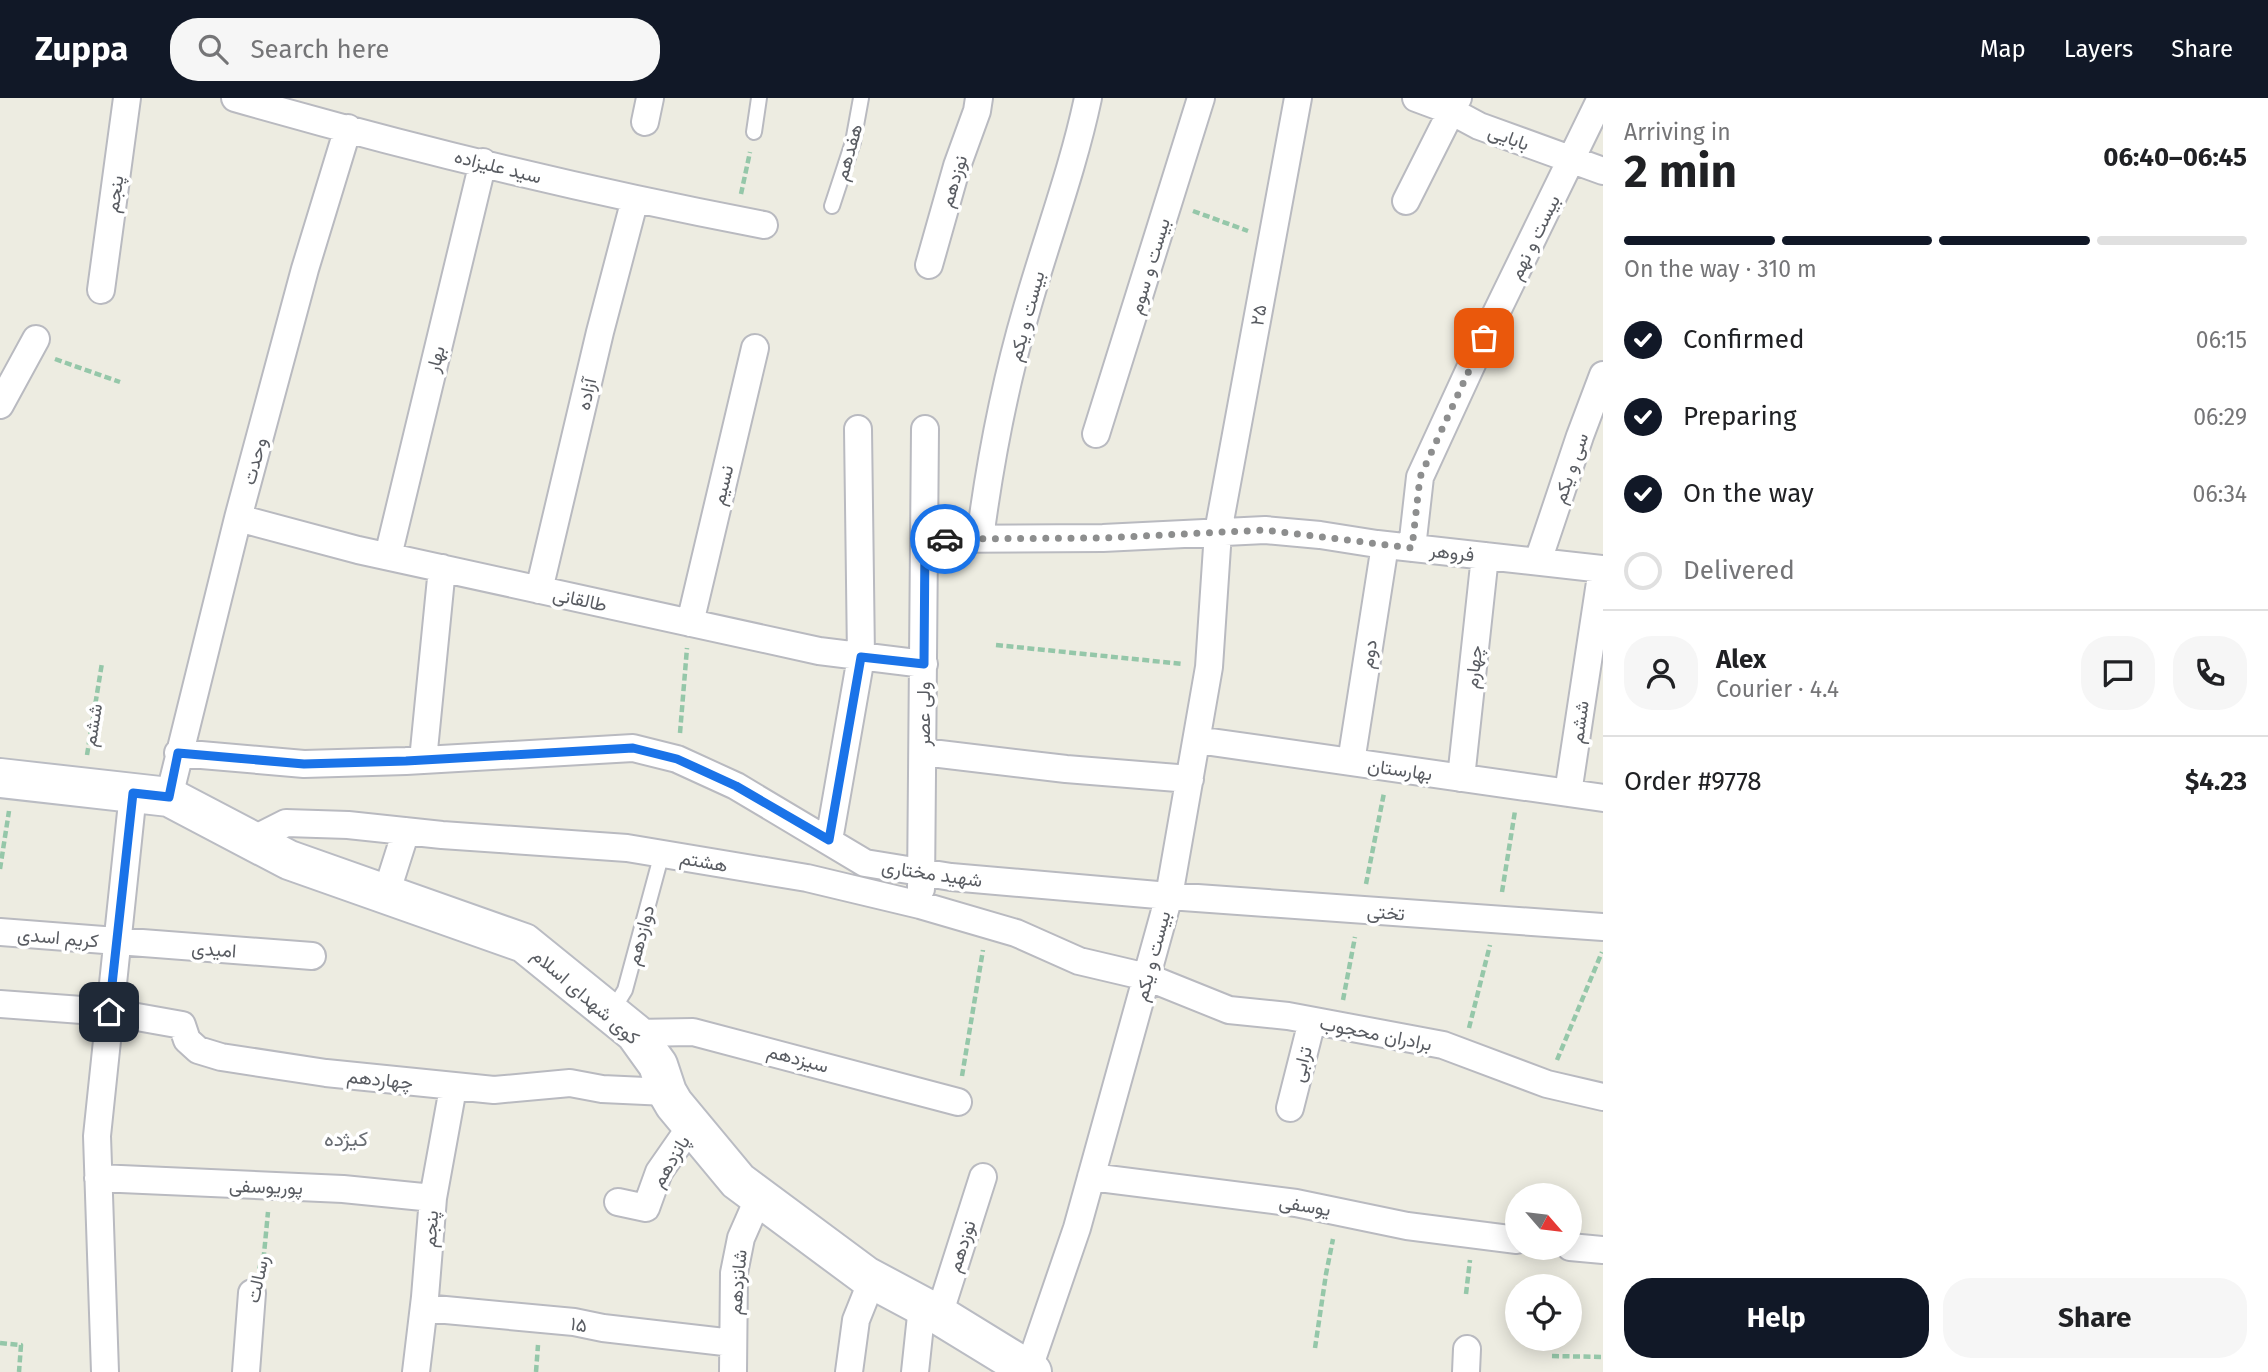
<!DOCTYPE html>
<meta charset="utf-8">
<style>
:root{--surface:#fff;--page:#f6f6f6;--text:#202124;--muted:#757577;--line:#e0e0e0;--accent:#111827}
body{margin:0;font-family:"Fira Sans",Vazirmatn,sans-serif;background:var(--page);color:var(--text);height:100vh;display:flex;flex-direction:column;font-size:26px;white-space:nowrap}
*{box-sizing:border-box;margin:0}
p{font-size:23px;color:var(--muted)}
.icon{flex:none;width:38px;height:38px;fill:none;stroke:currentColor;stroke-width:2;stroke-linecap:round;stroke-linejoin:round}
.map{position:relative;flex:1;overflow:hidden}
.panel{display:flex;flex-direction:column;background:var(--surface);width:665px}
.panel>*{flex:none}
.needle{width:46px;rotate:118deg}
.tools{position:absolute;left:1505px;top:1085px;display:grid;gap:14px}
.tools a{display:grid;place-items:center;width:77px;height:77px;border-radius:50%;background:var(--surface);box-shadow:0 4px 18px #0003;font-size:35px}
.pin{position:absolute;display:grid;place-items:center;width:60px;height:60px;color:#fff;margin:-30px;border-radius:14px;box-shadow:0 4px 10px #0006}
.courier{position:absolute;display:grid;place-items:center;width:70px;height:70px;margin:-35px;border:5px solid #1a73e8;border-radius:50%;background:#fff;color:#222;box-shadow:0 2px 9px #0007}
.overview em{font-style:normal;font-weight:700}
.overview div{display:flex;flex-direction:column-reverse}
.overview{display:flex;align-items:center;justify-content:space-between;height:119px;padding:0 21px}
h1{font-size:46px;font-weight:700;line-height:52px}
.bar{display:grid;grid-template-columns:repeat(4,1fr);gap:10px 7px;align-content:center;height:84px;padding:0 21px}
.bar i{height:9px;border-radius:5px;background:var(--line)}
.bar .on{background:var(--accent)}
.bar p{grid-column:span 4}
.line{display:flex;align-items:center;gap:18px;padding:0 21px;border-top:2px solid var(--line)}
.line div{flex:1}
.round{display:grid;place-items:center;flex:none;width:74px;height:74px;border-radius:28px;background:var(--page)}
ol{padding:0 21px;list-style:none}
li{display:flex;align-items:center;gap:21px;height:77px}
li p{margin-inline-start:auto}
li .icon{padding:7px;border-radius:50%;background:var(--accent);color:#fff;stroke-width:4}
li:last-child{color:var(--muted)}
li i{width:38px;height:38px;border:4px solid var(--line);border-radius:50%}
.cta{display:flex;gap:14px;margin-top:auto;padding:14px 21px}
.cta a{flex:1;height:80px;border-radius:28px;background:var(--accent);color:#fff;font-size:28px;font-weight:700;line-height:80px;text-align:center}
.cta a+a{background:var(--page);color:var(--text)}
header{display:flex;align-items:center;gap:42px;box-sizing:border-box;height:98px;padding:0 35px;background:var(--accent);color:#fff}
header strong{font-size:33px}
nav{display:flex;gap:38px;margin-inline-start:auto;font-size:24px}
.search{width:490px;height:63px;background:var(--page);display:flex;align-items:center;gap:18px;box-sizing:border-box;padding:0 24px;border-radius:28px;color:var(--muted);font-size:26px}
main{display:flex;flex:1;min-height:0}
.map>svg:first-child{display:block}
</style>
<header>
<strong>Zuppa</strong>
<div class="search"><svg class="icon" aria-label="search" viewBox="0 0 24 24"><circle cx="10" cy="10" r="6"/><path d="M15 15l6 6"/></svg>Search here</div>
<nav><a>Map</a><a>Layers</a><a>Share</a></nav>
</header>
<main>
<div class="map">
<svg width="1603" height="1274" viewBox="0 0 1603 1274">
<rect width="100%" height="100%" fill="#edece1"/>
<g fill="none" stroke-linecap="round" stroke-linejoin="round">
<g stroke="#b9bac0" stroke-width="18">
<path id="service" d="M754,34L759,0
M832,108L853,44L861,0
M612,913L625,892L662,755"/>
</g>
<g stroke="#b9bac0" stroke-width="30">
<path id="minor" d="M235,0C409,50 586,93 764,127
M1416,0L1451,13L1479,28L1603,73
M645,24L650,0
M1406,103L1458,0
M929,167L957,68L977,13L979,0
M101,192L127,0
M0,307L36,241
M1096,336L1201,0
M238,420L358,452L819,553L924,566
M980,440C990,364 1005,285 1027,210C1047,140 1073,71 1088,0
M924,441L1103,440L1265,432L1320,437L1377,446L1603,471
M1412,450L1420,379L1484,240L1601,0
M388,458L483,64
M1538,463L1580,338L1603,277
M539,492L600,234L635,101
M690,525L755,250
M1197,642L1603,700
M923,654L1066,671L1190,681
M178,655L304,666L406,663L633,650L677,661L736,688L865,765L951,779L1169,798L1603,829
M423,662L442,470
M1351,664L1385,447
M1461,680L1485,458
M1568,695L1602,471
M169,699L238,420L305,171L348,30
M252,742L286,725L348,727L442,737L627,750L807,780L920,807L1016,835L1079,863L1147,879L1229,912L1288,918L1443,947L1547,986L1603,999
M829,742L861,559L858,331
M921,791L925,331
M386,796L406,733
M0,834L312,858
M0,906L109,914L182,927L187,942L198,952L221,959L326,975L494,992L570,985L602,991L667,994
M635,935L693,934L958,1004
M1290,1010L1312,923
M1091,1079L1296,1105L1407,1128L1517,1142
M98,1080L343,1091L433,1100
M618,1104L646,1110L659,1074L691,1028
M1570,1149L1603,1152
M424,1210L574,1224L603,1230L733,1245
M939,1217L983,1079
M1029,1270L1077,1130L1169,798L1209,569L1218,434L1298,0
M105,1274L97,1038L133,695
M246,1274L252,1195
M416,1274L425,1199L433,1100L453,990
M733,1274L734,1175L741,1140L759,1099
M849,1274L856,1222L872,1182
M915,1274L922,1208
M1466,1274L1467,1251"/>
</g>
<g stroke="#babcc3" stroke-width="42">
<path id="secondary" d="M0,680L169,699L289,762L524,845L635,935L658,967L667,994L674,1006L738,1083L866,1178L939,1217L1032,1274"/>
</g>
<path stroke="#95c7a9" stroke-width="4.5" stroke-dasharray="7 3.5" stroke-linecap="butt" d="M741,96L750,54
M1193,113L1248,133
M55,261L120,284
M996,547L1183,566
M680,635L687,550
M87,657L102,565
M0,771L9,713
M1366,786L1384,695
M1502,794L1515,713
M1343,902L1355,839
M1469,930L1490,847
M1557,962L1602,854
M962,978L983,852
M259,1171L264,1156L268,1114
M1466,1196L1470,1162
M0,1245L21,1247L19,1274
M1315,1250L1326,1176L1333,1141
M1552,1258L1603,1259
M536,1274L538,1247"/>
<use href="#service" stroke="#fff" stroke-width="14"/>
<use href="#minor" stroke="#fff" stroke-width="26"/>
<use href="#secondary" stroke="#fff" stroke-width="38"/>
</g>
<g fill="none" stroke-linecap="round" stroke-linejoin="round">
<path stroke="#8d8e8e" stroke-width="7" stroke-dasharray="0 12.6" d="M945,441L1103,440L1265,432L1412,450L1420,379L1484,240"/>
<path stroke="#1a73e8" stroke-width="9" d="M109,914L133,695L169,699L178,655L304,666L406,663L633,650L677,661L736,688L829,742L861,559L924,566L925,441H945"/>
</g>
<g text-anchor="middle" stroke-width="7" stroke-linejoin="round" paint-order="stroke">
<g font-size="19" fill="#595c62" stroke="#fff">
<text transform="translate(1509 39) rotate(20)" y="7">بابایی</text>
<text transform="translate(848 54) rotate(-74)" y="7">هفدهم</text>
<text transform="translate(498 68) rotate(14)" y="7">سید علیزاده</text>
<text transform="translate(953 83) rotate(-73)" y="7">نوزدهم</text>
<text transform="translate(114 96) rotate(-82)" y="7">پنجم</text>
<text transform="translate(1534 139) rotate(-64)" y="7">بیست و نهم</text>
<text transform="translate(1149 168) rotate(-73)" y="7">بیست و سوم</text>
<text transform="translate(1258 217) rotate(-80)" y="7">۲۵</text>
<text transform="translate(1026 218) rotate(-75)" y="7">بیست و یکم</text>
<text transform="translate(435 261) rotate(-76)" y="7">بهار</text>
<text transform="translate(586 296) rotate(-77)" y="7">آزاده</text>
<text transform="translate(254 363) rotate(-75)" y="7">وحدت</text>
<text transform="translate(1570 370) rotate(-71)" y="7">سی و یکم</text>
<text transform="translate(722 387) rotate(-76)" y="7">نسیم</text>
<text transform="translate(1452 454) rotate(6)" y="7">فروهر</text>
<text transform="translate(580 501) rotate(12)" y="7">طالقانی</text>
<text transform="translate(1368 556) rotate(-81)" y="7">دوم</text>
<text transform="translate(1473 569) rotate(-84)" y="7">چهارم</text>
<text transform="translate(923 616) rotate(-90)" y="7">ولی عصر</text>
<text transform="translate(1579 624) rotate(-82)" y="7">ششم</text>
<text transform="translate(92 627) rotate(-81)" y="7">ششم</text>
<text transform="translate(1400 671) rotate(8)" y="7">بهارستان</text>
<text transform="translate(704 763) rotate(10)" y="7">هشتم</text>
<text transform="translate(932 775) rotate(8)" y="7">شهید مختاری</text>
<text transform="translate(1386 814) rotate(4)" y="7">تختی</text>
<text transform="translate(640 837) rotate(-75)" y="7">دوازدهم</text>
<text transform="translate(58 839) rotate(5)" y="7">کریم اسدی</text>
<text transform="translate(214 851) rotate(4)" y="7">امیدی</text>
<text transform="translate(1152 858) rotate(-75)" y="7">بیست و یکم</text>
<text transform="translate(586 898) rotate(41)" y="7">کوی شهدای اسلام</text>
<text transform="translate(1376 935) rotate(11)" y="7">برادران محجوب</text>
<text transform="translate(798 960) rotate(15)" y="7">سیزدهم</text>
<text transform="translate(1301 966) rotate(-76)" y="7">ترابی</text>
<text transform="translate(380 981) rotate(6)" y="7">چهاردهم</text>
<text transform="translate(670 1063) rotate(-59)" y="7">پانزدهم</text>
<text transform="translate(266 1088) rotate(2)" y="7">پوریوسفی</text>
<text transform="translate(1305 1107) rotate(9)" y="7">یوسفی</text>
<text transform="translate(430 1131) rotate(-86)" y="7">پنجم</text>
<text transform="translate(961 1148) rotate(-72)" y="7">نوزدهم</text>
<text transform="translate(257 1181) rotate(-78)" y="7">رسالت</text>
<text transform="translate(737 1184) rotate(-85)" y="7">شانزدهم</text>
<text transform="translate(579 1226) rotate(10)" y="7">۱۵</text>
</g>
<g font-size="21" fill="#6a6e74" stroke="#fff">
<text x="346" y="1048">کیژده</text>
</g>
</g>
</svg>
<div class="tools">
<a><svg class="needle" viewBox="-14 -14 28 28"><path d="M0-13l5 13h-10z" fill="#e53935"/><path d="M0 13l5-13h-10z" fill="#757577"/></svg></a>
<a><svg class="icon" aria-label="locate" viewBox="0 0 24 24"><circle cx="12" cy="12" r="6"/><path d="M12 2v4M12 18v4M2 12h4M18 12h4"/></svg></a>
</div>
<div class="pin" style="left:1484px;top:240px;background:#ea580c"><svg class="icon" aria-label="bag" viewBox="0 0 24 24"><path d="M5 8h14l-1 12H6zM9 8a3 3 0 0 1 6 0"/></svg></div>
<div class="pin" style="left:109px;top:914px;background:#1f2937"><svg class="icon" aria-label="home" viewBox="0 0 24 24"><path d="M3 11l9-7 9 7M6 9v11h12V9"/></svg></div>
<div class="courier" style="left:945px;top:441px"><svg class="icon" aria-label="car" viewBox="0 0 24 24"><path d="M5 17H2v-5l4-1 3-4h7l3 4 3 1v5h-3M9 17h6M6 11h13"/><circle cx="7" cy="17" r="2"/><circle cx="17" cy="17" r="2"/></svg></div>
</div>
<section class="panel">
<div class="overview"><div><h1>2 min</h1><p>Arriving in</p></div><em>06:40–06:45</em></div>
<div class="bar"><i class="on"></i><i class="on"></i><i class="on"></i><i></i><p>On the way · 310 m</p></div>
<ol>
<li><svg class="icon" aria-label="check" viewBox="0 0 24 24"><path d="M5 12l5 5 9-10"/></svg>Confirmed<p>06:15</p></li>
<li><svg class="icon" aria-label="check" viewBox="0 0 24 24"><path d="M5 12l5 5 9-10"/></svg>Preparing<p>06:29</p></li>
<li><svg class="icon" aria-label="check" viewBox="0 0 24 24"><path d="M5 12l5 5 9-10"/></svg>On the way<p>06:34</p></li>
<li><i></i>Delivered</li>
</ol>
<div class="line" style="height:126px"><a class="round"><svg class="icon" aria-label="person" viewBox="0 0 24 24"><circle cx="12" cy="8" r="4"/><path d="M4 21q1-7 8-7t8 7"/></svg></a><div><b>Alex</b><p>Courier · 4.4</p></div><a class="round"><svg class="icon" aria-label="chat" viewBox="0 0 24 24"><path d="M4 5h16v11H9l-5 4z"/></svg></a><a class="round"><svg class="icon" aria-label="phone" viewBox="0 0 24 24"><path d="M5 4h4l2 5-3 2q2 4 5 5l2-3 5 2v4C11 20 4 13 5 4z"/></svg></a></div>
<div class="line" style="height:91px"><div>Order #9778</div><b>$4.23</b></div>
<div class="cta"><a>Help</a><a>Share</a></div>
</section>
</main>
